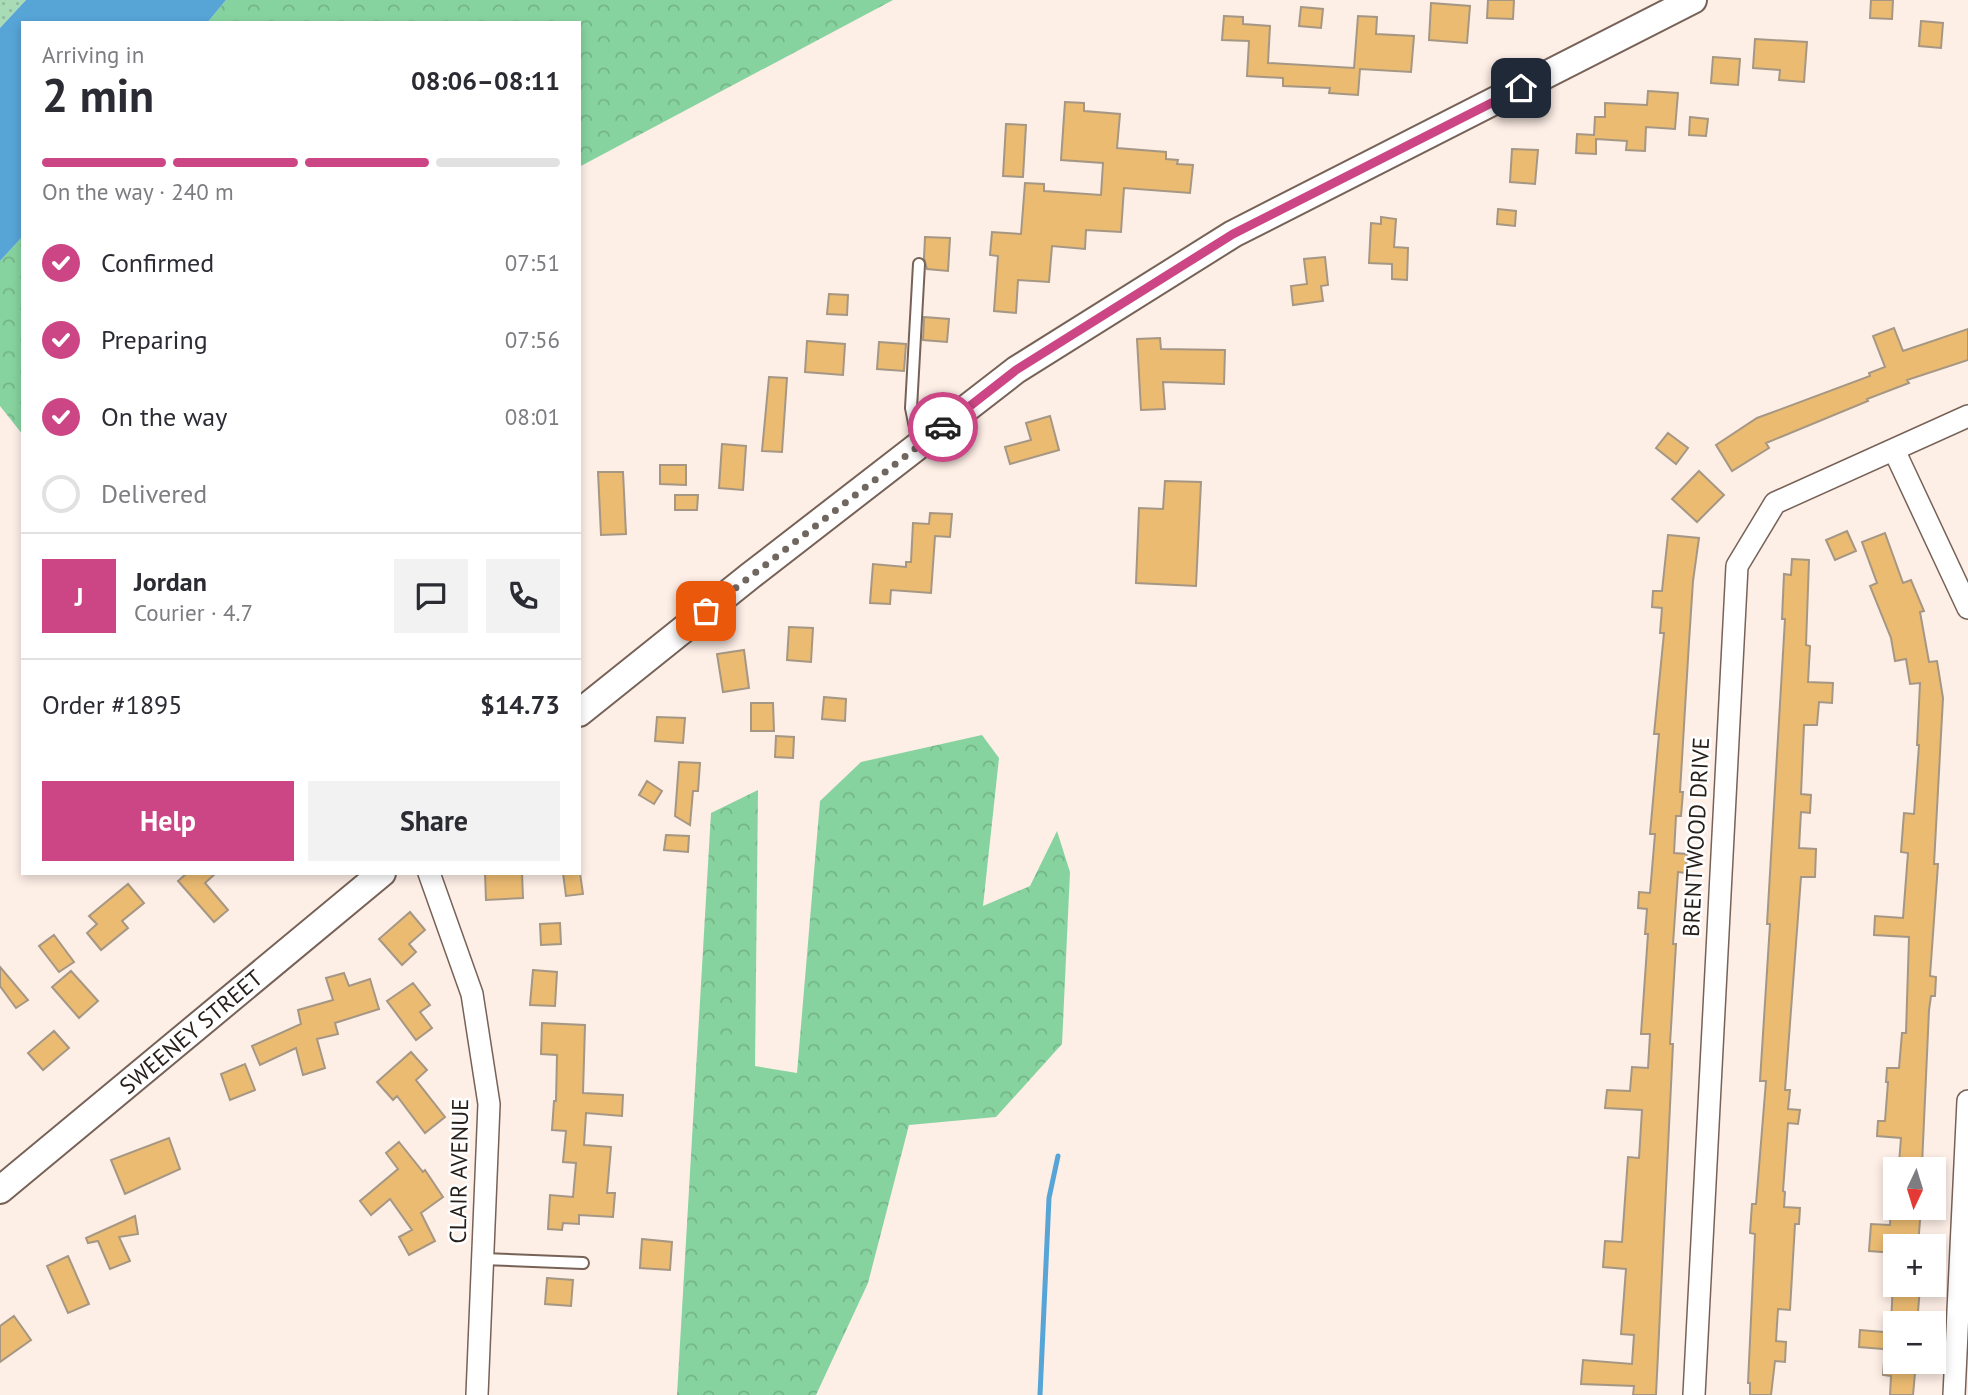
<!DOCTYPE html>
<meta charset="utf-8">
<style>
:root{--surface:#fff;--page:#f2f2f3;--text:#2b2b33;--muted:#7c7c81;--line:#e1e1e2;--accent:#cc4686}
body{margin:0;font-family:"PT Sans",sans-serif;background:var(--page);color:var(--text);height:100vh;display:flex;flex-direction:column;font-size:26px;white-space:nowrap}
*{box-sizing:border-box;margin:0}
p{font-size:23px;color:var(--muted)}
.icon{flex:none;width:38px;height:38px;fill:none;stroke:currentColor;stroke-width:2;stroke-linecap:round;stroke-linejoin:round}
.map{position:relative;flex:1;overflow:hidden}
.side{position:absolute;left:21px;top:21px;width:560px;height:854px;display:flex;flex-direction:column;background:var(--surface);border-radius:0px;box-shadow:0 4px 10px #0003}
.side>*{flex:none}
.needle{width:46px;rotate:184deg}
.tools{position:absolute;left:1883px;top:1157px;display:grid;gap:14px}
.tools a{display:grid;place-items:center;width:63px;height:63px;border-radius:0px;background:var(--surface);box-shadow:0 4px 10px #0003;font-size:35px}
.pin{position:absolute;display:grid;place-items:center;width:60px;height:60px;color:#fff;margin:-30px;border-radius:14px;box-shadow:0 4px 10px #0006}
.courier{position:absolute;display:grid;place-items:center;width:70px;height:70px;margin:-35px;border:5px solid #cc4686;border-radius:50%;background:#fff;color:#222;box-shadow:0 2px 9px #0007}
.overview em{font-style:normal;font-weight:600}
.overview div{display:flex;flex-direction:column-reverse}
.overview{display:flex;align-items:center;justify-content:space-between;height:119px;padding:0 21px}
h1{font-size:46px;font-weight:600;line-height:52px}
.bar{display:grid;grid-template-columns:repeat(4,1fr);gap:10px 7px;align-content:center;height:84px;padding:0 21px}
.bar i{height:9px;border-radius:5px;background:var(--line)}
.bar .selected{background:var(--accent)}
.bar p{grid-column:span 4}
.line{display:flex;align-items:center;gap:18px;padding:0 21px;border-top:2px solid var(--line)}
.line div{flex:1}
.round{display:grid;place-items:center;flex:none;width:74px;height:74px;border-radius:0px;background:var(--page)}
ol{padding:0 21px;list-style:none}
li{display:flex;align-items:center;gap:21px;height:77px}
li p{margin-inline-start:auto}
li .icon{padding:7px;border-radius:50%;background:var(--accent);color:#fff;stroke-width:4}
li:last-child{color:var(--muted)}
li i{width:38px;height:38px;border:4px solid var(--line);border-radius:50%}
.primary-button{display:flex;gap:14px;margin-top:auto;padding:14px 21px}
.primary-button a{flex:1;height:80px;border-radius:0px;background:var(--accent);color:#fff;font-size:28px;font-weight:600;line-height:80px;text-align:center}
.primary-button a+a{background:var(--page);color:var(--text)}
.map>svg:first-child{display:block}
</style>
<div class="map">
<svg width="1968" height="1395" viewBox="0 0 1968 1395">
<defs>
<pattern id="grass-dots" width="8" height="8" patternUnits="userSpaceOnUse" patternTransform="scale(1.75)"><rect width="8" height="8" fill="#a8dcb6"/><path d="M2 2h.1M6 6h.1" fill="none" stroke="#90bc9c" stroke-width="1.8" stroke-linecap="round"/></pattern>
<pattern id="forest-crowns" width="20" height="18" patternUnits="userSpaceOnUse" patternTransform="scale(1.75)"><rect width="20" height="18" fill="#87d39f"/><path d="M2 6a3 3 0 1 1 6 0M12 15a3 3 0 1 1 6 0" fill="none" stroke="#74b588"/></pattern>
</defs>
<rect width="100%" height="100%" fill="#fdeee6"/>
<path fill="url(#grass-dots)" d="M0,0H26L0,28Z"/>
<path fill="url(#forest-crowns)" d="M226,0H893L579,167V23H207Z
M23,236V435L0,406V261Z
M982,735L999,758L983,906L1030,886L1057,831L1070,872L1062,1044L996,1117L909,1125L868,1283L816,1395H677L711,813L758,790L755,1066L797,1073L820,801L861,762Z"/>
<path fill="#57a4d7" d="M26,0H226L207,23H23V236L0,261V28Z"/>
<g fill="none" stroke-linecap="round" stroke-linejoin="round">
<path stroke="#57a4d7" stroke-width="5" d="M1040,1395L1049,1198L1058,1156"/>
</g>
<path fill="#ebbb72" stroke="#a59783" stroke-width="2" d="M1488,0H1514L1513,19L1487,18Z
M1871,0H1893L1892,19L1870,18Z
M1431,3L1470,6L1467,43L1429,40Z
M1301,7L1323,9L1321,28L1299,26Z
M1224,16L1243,17V24L1270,26L1268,63L1354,68L1358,16L1377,17L1376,34L1414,36L1411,72L1360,69L1358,95L1329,93L1330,88L1283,86V78L1247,76L1249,41L1222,40Z
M1921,21L1943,23L1941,48L1919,46Z
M1755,39L1807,42L1804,82L1779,80L1780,70L1753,68Z
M1713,57L1740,59L1738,85L1711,83Z
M1648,91L1678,93L1675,129L1646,127L1645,151L1626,150L1627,141L1596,139V154L1576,153L1577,134L1594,135L1595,117H1605V103L1647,105Z
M1065,102L1084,103V111L1120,114L1117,148L1166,152V159L1178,160L1177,164L1193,165L1190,193L1124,188L1121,232L1086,230L1085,249L1052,246L1049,282L1018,280L1016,313L994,311L998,256L990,255L992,232L1021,234L1025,183L1044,184V191L1101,195L1103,163L1061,160Z
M1690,117L1708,119L1706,136L1689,135Z
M1006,124L1026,125L1023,177L1003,176Z
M1512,149L1538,150L1535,184L1510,182Z
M1498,209L1516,211L1515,226L1497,224Z
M1381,217L1396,219L1394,247L1408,248L1407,280L1392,279V264L1369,263L1371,223L1381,224Z
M925,237L950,238L948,271L927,269L924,258Z
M1325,257L1328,285L1321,286L1323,301L1293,305L1291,286L1307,284L1304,259Z
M829,294L848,295L847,315L827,314Z
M924,317L949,319L947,342L923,340Z
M1894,328L1903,351L1968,329V360L1907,380L1909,383L1867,399L1868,401L1766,443L1769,448L1732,471L1716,445L1757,418L1870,376L1869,373L1885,367L1873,336Z
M1160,338L1161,349L1225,350L1224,384L1163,382L1165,409L1141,410L1137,339Z
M807,341L845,344L843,375L805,372Z
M879,342L906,344L904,371L877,369Z
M769,377L787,378L782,452L762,451Z
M1050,416L1059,450L1010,464L1005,447L1031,440L1026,423Z
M1668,433L1688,448L1676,464L1656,448Z
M722,444L746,446L743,490L719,488Z
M660,465H686V485L660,484Z
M1699,471L1724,495L1697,522L1672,499Z
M598,472H623L626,534L601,535Z
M1165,481L1201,482L1196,586L1136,583L1139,508L1163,509Z
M675,495H698L697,510H675Z
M930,513L952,514L950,537L935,536L931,593L891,590L890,604L870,603L873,564L906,567V562H911L913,523L929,524Z
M1847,531L1856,551L1835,560L1826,540Z
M1885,533L1903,583L1911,580L1924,611L1920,612L1929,662L1937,661L1943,698L1934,864H1938L1930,976L1936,977L1935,996H1931L1929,1010L1922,1165L1899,1163L1901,1138L1877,1136L1878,1121H1885L1888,1082H1886L1887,1068H1899L1902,1033H1906L1909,937L1874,935L1875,916L1903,918L1908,853L1901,852L1904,813L1914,814L1919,745H1917L1920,683L1910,684L1906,659L1895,661L1891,638L1870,586L1877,583L1862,542Z
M1668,535L1699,538L1693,581L1689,642L1680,792H1683L1681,816H1676L1674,853L1687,854L1686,873L1678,872L1673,944H1676L1670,1044H1673L1656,1395H1633L1634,1386L1581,1384L1583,1360L1632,1364L1634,1335L1621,1334L1626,1269L1603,1267L1605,1241L1622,1242L1628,1157L1639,1158L1642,1110L1605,1108L1607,1090L1630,1091L1632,1067L1648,1068L1650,1034H1641L1648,934H1645L1647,909L1638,908L1639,892L1650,893L1655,834H1650L1659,734H1654L1664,633H1660L1662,608L1652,607L1653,591H1662Z
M1792,559L1809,560L1806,645L1810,646L1808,682L1833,683L1832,703L1819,702L1817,725H1804L1801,794L1811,795L1810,813L1801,812L1799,848L1816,849L1815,877H1801L1785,1090H1790L1788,1109L1800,1110L1798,1124L1788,1123L1783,1191L1785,1192L1784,1207L1800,1208L1799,1224H1795L1790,1310L1778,1309L1776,1341L1786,1342L1785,1362L1775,1361L1771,1395H1750V1383H1748L1755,1234L1750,1233L1752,1204H1756L1766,1081H1760L1770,924H1767L1785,619H1782L1784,574L1791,575Z
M789,627L813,628L811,662L787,660Z
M744,650L749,688L723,692L717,654Z
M824,697L846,699L845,721L822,719Z
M751,703H773L774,731H751Z
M657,717L685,718L683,743L655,741Z
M776,736L794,737L793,758L775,757Z
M679,762L700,763L698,791H693L690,825L675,816Z
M647,781L662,791L654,804L639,795Z
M666,835L689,836L688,852L664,850Z
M187,873H216L205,883L228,910L214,922L178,881Z
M485,873H522L523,898L486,900Z
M563,873H580L583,894L566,896Z
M128,884L144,903L122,921L128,928L101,950L87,933L97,924L89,916Z
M410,912L425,930L409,944L416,952L402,965L379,939Z
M560,923L561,944L541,945L540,924Z
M54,935L74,962L59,972L39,946Z
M0,967L28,1000L16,1008L0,986Z
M533,970L557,972L555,1006L530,1005Z
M71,971L98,1001L79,1018L52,987Z
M344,973L349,986L370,979L379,1009L335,1023L338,1034L317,1039L325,1068L303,1075L296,1048L260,1065L252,1046L301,1024L298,1010L333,1000L326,978Z
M413,983L430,1005L420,1012L432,1028L416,1040L387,1001Z
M542,1023L585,1025L583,1093L623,1095L622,1116L586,1113L584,1145L611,1147L607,1193H615L613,1217L579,1215V1224L563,1223L562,1230L548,1229L550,1195L573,1197L576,1163L563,1162L566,1131L552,1130L554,1101H556L557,1055L541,1054Z
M54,1031L69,1048L43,1070L28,1053Z
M411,1052L427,1070L416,1080L445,1117L425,1133L397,1096L393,1100L377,1082Z
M245,1064L255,1090L230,1100L221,1074Z
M169,1138L180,1169L125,1194L111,1160Z
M399,1142L423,1172L425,1170L443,1197L421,1213L435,1241L409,1255L399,1237L412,1230L390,1199L371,1215L360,1201L398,1169L386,1153Z
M1891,1208H1921L1918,1246H1895V1253L1869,1251L1871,1224L1890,1225Z
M135,1216L138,1234L119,1237L130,1261L110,1269L98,1241L88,1243L86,1238Z
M642,1239L672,1242L670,1270L640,1268Z
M68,1256L89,1304L68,1313L47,1266Z
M547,1278L573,1280L571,1306L545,1304Z
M1893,1284H1914L1913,1288H1920L1917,1323H1891Z
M14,1316L31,1340L0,1362V1326Z
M1860,1330L1895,1333V1350L1859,1347Z
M1884,1362H1916L1913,1395H1890L1891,1376L1883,1375Z"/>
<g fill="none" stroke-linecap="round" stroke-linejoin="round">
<g stroke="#776257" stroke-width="14">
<path id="service" d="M918,443L911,408L919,264
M483,1259L583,1263"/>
</g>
<g stroke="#776257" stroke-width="24">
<path id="minor" d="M1894,450L1968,608
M429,873L472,994L489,1104L477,1395
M1694,1395L1737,566L1775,503L1968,416
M1954,1395L1968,1101"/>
</g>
<g stroke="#776257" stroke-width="30">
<path id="tertiary" d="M579,713L750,576L1016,370L1233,234L1693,0
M0,1190L382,873"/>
</g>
<use href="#service" stroke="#fff" stroke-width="10"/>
<use href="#minor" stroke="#fff" stroke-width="21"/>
<use href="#tertiary" stroke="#fff" stroke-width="26"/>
</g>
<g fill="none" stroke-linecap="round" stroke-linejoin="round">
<path stroke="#716761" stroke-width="7" stroke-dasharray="0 12.6" d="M706,611L943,427"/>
<path stroke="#cc4686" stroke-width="9" d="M943,427L1016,370L1233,234L1521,88"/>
</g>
<g text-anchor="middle" stroke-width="5" stroke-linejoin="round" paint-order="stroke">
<g font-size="23" fill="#261e19" stroke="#fff">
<text transform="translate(1696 837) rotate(-87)" y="8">BRENTWOOD DRIVE</text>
<text transform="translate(191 1032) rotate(-40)" y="8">SWEENEY STREET</text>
<text transform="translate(459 1171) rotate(-89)" y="8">CLAIR AVENUE</text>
</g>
</g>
</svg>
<div class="tools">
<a><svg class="needle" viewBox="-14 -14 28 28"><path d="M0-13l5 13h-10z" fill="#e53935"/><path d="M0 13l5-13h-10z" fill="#7c7c81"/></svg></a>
<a>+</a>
<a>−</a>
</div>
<div class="pin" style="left:706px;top:611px;background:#ea580c"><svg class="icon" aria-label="bag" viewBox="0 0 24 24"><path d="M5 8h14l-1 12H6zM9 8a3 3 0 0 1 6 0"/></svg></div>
<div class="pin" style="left:1521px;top:88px;background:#1f2937"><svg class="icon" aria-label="home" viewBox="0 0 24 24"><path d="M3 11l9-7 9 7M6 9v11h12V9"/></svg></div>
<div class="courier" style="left:943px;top:427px"><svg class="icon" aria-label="car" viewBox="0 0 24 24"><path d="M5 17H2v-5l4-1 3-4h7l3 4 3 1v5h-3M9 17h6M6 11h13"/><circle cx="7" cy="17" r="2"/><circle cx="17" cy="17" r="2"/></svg></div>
<section class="side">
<div class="overview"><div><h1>2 min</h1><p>Arriving in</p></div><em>08:06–08:11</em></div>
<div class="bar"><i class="selected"></i><i class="selected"></i><i class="selected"></i><i></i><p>On the way · 240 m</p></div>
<ol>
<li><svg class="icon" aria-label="check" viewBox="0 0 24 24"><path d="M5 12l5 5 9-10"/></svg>Confirmed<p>07:51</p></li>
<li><svg class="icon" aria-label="check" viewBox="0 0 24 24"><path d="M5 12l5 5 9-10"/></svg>Preparing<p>07:56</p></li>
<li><svg class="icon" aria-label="check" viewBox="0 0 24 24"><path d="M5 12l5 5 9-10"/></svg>On the way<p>08:01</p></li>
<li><i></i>Delivered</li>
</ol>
<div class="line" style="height:126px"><b class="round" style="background:var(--accent);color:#fff">J</b><div><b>Jordan</b><p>Courier · 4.7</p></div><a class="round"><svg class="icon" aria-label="chat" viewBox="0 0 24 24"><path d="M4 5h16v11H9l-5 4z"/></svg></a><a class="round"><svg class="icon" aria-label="phone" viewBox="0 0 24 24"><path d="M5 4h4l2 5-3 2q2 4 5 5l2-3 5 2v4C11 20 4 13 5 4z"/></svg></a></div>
<div class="line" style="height:91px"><div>Order #1895</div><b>$14.73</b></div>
<div class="primary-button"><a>Help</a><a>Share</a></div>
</section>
</div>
